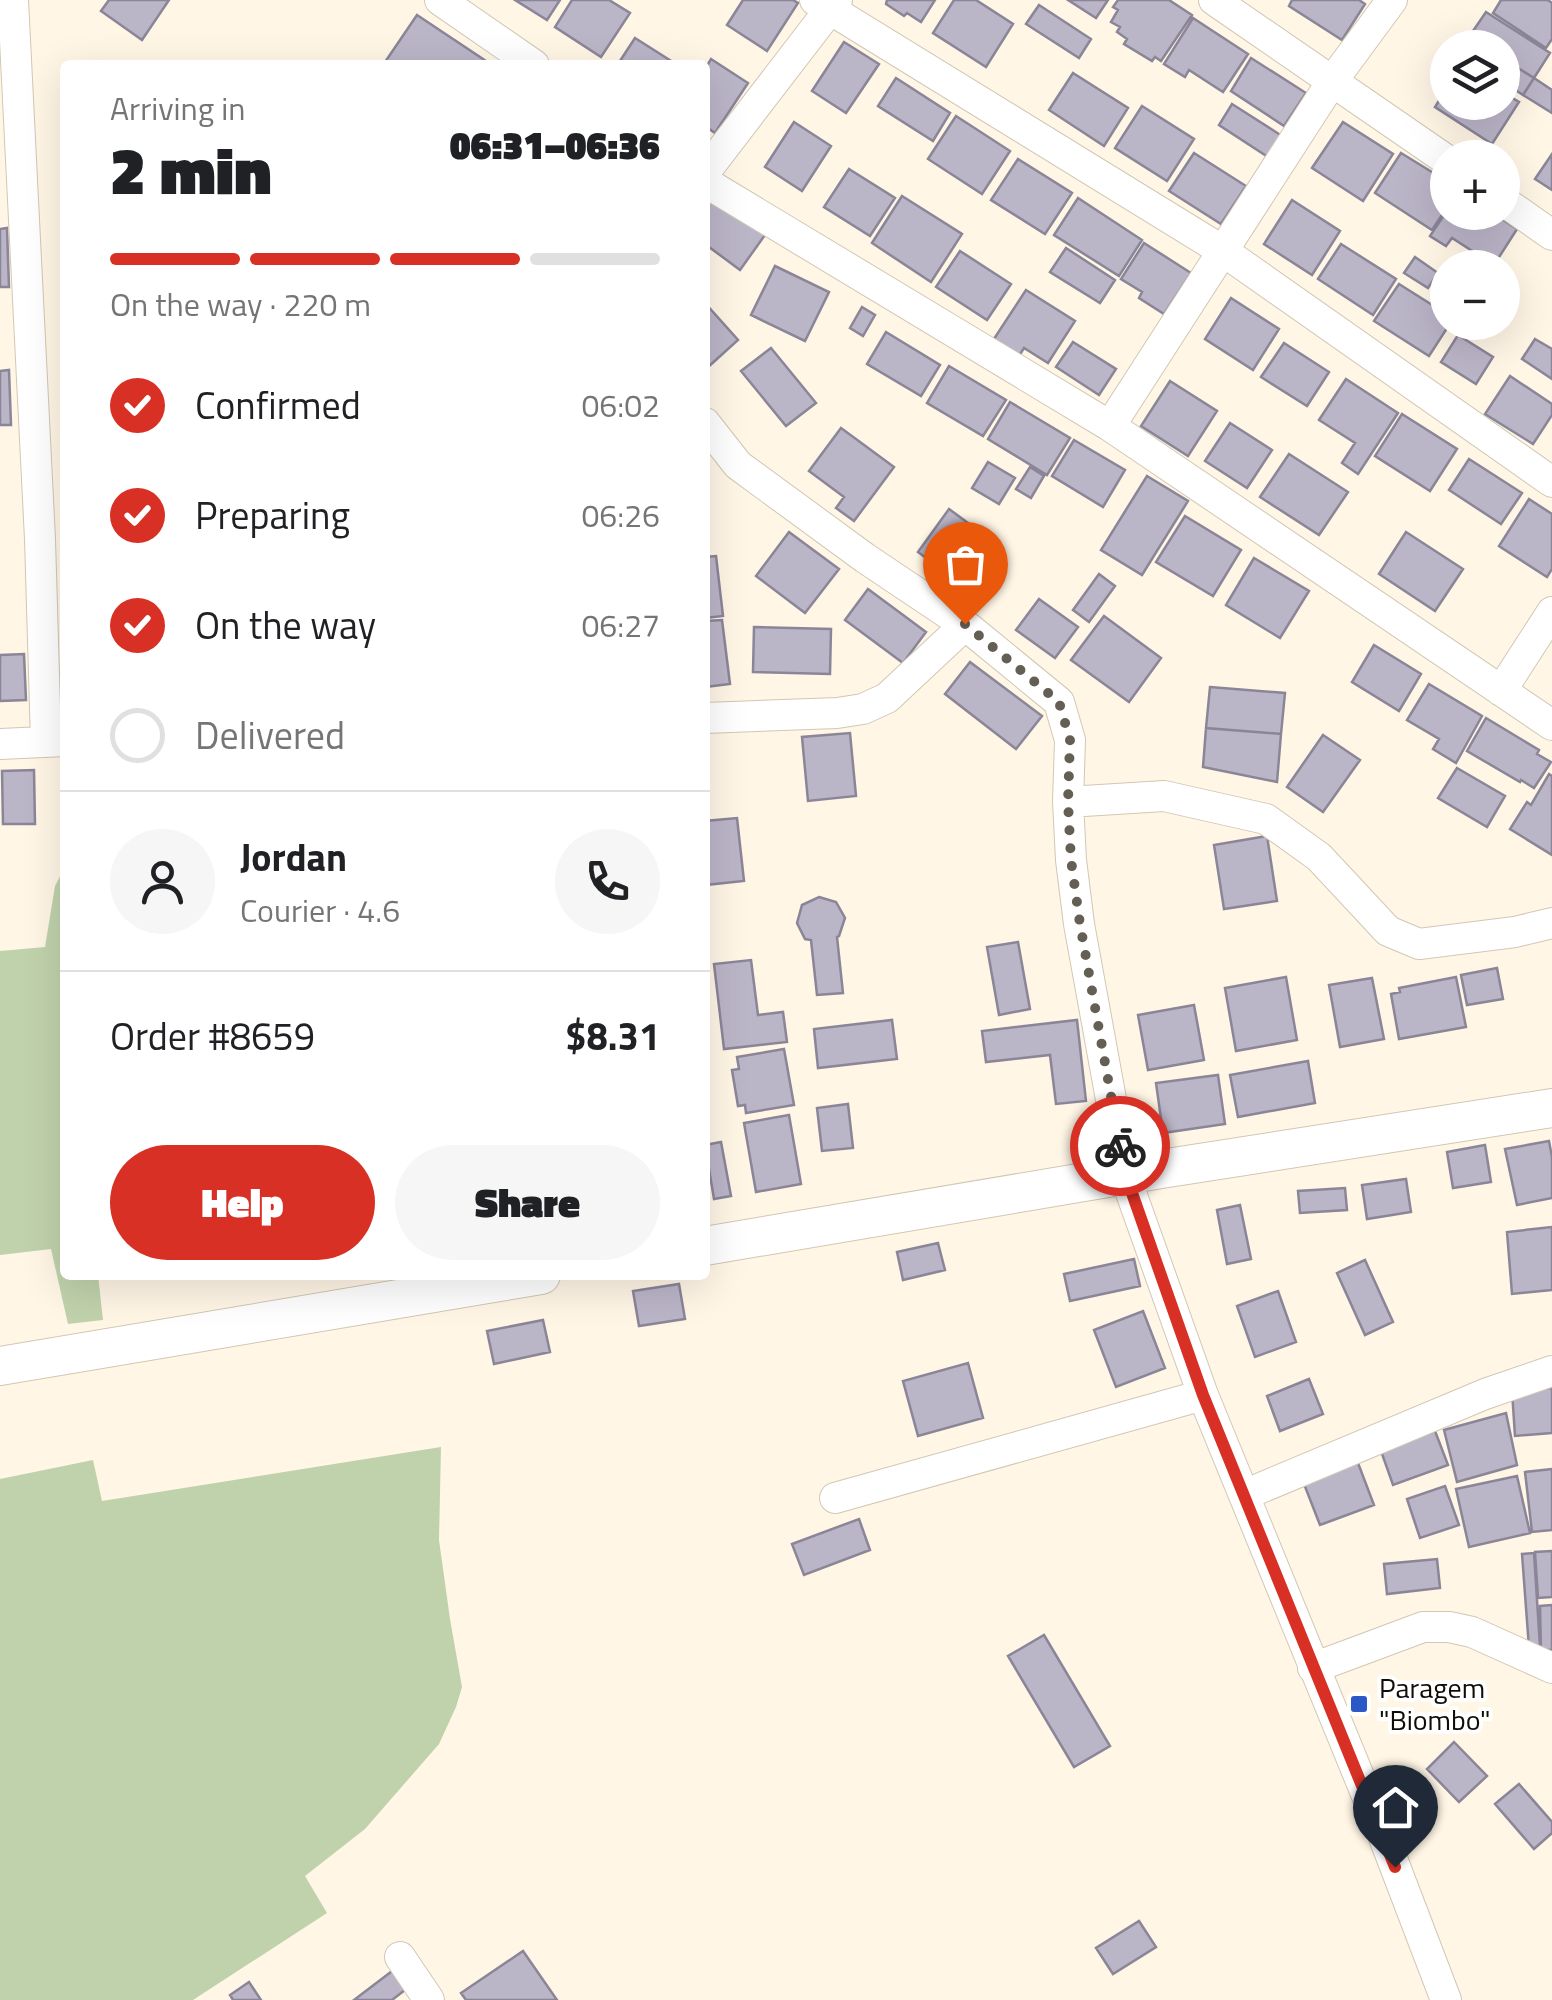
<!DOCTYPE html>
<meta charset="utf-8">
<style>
:root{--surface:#fff;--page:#f6f6f6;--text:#202124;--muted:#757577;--line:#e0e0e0;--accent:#d93025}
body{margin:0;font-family:"Titillium Web",sans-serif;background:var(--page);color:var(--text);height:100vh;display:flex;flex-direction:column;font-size:38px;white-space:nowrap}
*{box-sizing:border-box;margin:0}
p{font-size:32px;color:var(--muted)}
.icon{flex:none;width:55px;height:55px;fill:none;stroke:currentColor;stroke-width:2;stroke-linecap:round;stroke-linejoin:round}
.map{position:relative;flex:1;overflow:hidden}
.side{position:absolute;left:60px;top:60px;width:650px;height:1220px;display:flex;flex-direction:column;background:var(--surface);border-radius:10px;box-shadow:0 10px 40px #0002}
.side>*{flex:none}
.tools{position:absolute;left:1430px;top:30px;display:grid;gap:20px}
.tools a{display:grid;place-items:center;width:90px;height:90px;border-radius:50%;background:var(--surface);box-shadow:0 10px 40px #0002;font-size:50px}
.pin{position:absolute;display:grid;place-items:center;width:85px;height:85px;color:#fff;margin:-102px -42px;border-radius:50% 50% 50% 0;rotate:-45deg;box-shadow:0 0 10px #0007}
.pin .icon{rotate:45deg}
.courier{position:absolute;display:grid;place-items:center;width:100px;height:100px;margin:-50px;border:8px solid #d93025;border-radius:50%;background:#fff;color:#222;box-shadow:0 2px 12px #0007}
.head em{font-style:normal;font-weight:800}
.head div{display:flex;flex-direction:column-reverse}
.head{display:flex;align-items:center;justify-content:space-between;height:170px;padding:0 50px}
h1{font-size:65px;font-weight:800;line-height:75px}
.bar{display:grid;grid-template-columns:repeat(4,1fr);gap:15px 10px;align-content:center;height:120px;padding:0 50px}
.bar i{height:12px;border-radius:8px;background:var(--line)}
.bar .selected{background:var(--accent)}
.bar p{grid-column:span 4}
.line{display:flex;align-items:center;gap:25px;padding:0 50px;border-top:2px solid var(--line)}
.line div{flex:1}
.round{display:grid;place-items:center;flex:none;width:105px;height:105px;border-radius:52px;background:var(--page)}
ol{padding:0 50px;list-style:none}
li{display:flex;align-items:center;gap:30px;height:110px}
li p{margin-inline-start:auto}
li .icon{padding:10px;border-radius:50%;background:var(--accent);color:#fff;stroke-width:4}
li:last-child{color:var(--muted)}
li i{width:55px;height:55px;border:5px solid var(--line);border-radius:50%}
.primary-button{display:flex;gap:20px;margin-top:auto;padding:20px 50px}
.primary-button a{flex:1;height:115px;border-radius:60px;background:var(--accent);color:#fff;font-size:40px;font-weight:800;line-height:115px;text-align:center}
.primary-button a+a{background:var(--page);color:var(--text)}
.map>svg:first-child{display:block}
</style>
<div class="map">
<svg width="1552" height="2000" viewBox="0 0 1552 2000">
<rect width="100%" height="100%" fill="#fff6e6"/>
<path fill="#c0d2ac" d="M65,867V1275H98L103,1320L68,1324L51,1249L0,1255V951L45,947L55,886Z
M441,1447L439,1540L450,1619L462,1687L456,1707L439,1744L365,1829L305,1876L327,1913L193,2000H0V1479L93,1460L102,1501Z"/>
<path fill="#bbb5c8" stroke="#8b8598" stroke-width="2.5" d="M109,0H169L142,40L101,11Z
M515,0H560L547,20Z
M572,0H609L630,13L601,57L555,27Z
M743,0H793L798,3L767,51L727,25Z
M887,0H935L921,22L907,13L904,16L886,4Z
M954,0H976L1013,24L986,67L933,33Z
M1068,0H1108L1096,18Z
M1118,0H1169L1192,15L1161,61L1155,57L1152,61L1124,44L1127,39L1117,32L1120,27L1111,22L1118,10L1113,7Z
M1292,0H1359L1365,4L1342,40L1289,6Z
M1501,0H1548L1552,3V39L1546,48L1493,13Z
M1039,5L1091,39L1079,58L1026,24Z
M1486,12L1550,53L1534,78L1502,58V48H1486L1469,37Z
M417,15L492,65H383Z
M1193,18L1248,54L1223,92L1189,70L1185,77L1164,64Z
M635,38L676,64L626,65L620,61Z
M844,42L879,64L846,113L812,91Z
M1251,58L1306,93L1284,126L1231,91Z
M1502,58L1534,78L1523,95L1502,81Z
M711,59L748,83L715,133L705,126V69Z
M1073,73L1128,108L1104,146L1049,110Z
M1448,77V102H1502V92L1519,102L1492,144L1435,107L1443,94L1438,91Z
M896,78L950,113L933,141L878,106Z
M1534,78L1552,90V113L1523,95Z
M1232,104L1282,136L1268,157L1219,125Z
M1142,106L1194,139L1167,181L1115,148Z
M956,116L1010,151L982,194L928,159Z
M794,122L831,146L802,191L765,167Z
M1343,122L1393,154L1363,201L1312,168Z
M1194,153L1246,186L1221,224L1169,191Z
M1401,153L1448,182V206L1432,230L1375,193Z
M1552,154V190L1535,179Z
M1018,159L1072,193L1045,234L991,200Z
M849,169L895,198L870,236L824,207Z
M711,195L765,235L740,270L705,244V203Z
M902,196L962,234L931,282L872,243Z
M1078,198L1142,240L1119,276L1054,235Z
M1292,200L1340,231L1312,275L1264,244Z
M1448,209V212H1491L1517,229L1494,265L1452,238L1446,246L1430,236Z
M7,228L9,287H0V229Z
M1144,243L1191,273L1164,314L1139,298L1142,292L1121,279Z
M1341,244L1396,279L1373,315L1318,279Z
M1066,248L1115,280L1100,303L1050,272Z
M960,251L1011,284L987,320L936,287Z
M1415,257L1438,273L1428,288L1404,273Z
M775,266L829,292L805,341L751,315Z
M1399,284L1448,315V322H1451L1429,356L1374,321Z
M1026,290L1075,321L1048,363L1024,348L1017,359L992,342Z
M1231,298L1279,329L1253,370L1205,339Z
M705,303L738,340L707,368L705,365Z
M862,307L875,315L863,336L850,328Z
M886,332L940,365L921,396L867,364Z
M1458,335L1493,357L1476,384L1441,362Z
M1535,339L1552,349V379L1522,359Z
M1073,342L1116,369L1099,395L1056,367Z
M1284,343L1329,372L1307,406L1261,377Z
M771,348L816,403L786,426L741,371Z
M949,366L1006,400L983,436L927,403Z
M9,370L11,425H0V371Z
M1510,376L1552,404V415L1533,444L1485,414Z
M1346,379L1398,413L1358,474L1342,463L1355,443L1319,420Z
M1170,381L1217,411L1188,456L1141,426Z
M1010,402L1070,438L1047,475L988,439Z
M1402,414L1457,449L1430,491L1375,456Z
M1230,423L1272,450L1247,488L1205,461Z
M841,428L894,467L854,521L836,508L844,497L809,471Z
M1074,440L1125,470L1103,507L1052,476Z
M1289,454L1348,492L1319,535L1260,497Z
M1469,459L1522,493L1501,524L1449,490Z
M988,462L1015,478L999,504L972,488Z
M1030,467L1044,476L1031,498L1016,489Z
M1147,476L1188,501L1142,575L1101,550Z
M1529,499L1552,514V569L1547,577L1499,546Z
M949,509L998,545L966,588L918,552Z
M1185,516L1241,550L1213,596L1156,562Z
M789,532L839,569L805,613L756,576Z
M1406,532L1463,569L1435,611L1379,574Z
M716,556L723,616L705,618V557Z
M1254,558L1309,591L1280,638L1226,605Z
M1099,574L1115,586L1089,622L1073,610Z
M868,589L926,632L903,663L845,620Z
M1039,599L1078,627L1055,658L1016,630Z
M1104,616L1161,658L1129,702L1071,660Z
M722,620L730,684L705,687V621Z
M754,627L831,629L830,674L753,672Z
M1374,645L1421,674L1399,711L1352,682Z
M24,654L26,700L0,701V655Z
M970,662L1042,716L1016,749L945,694Z
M1429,684L1482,716L1456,763L1433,749L1439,739L1407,720Z
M1210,687L1285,693L1281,734L1206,728Z
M1486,718L1539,750L1537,754L1551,762L1534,788L1521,780L1520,782L1467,751Z
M1206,728L1281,734L1277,782L1203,767Z
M850,733L856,796L808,801L802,737Z
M1323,735L1360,760L1323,812L1287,787Z
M1457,768L1505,796L1487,827L1438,798Z
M34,770L35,824H3L2,771Z
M1549,774L1552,776V855L1510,829L1527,802L1531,805Z
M737,818L744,881L705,885V821Z
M1267,836L1277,901L1224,909L1214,845Z
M819,897L836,902L845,918L839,936L837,937L843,993L817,995L811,940L805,939L797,923L802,905Z
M1018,942L1030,1009L999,1015L987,947Z
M751,960L758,1015L783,1012L787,1042L724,1049L714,964Z
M1497,968L1503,999L1467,1005L1461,975Z
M1286,977L1297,1040L1236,1051L1225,988Z
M1456,977L1466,1027L1399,1039L1391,994L1400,992L1399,988Z
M1372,978L1384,1039L1340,1047L1329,985Z
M1194,1005L1204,1060L1148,1070L1138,1015Z
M892,1020L897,1059L818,1068L814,1029Z
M1077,1020L1086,1101L1056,1104L1050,1055L986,1062L982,1031Z
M784,1049L794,1105L746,1113L745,1105L738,1106L732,1070L739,1069L737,1057Z
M1308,1061L1315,1103L1238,1117L1230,1075Z
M1218,1075L1225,1124L1163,1133L1156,1083Z
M848,1104L853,1148L822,1151L817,1108Z
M789,1115L801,1184L756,1192L744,1123Z
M1110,1123L1113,1150L1090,1153L1087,1126Z
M1549,1141L1552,1157V1198L1517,1205L1505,1149Z
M721,1142L731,1196L714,1199L705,1145Z
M1485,1145L1491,1182L1453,1188L1447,1152Z
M1406,1179L1411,1212L1367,1219L1362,1185Z
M1345,1188L1347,1210L1300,1213L1298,1191Z
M1240,1205L1251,1259L1227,1264L1217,1210Z
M1552,1227V1290L1512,1294L1507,1232Z
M938,1243L945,1270L903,1280L897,1252Z
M1134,1259L1140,1286L1070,1301L1064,1274Z
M1365,1260L1393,1322L1365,1335L1337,1273Z
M679,1284L685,1319L639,1326L633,1291Z
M1278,1291L1296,1342L1255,1357L1237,1306Z
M1143,1311L1165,1368L1116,1387L1094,1330Z
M543,1320L550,1352L494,1364L487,1331Z
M968,1363L983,1418L918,1436L903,1381Z
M1309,1379L1323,1414L1280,1431L1267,1396Z
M1552,1388V1433L1515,1436L1512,1391Z
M1506,1413L1517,1465L1457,1482L1444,1430Z
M1435,1431L1448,1465L1393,1485L1381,1451Z
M1358,1463L1374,1505L1320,1525L1304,1484Z
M1552,1469V1530L1532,1532L1525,1472Z
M1517,1476L1530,1533L1469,1547L1456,1489Z
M1445,1486L1459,1525L1420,1538L1407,1499Z
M859,1519L870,1550L804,1575L792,1544Z
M1552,1551V1597L1538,1598L1535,1552Z
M1534,1553L1540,1647L1529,1648L1522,1554Z
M1437,1559L1440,1588L1387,1594L1384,1564Z
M1552,1605V1650H1541L1540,1606Z
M1044,1635L1110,1746L1074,1767L1008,1656Z
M1454,1742L1487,1776L1459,1802L1427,1769Z
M1519,1784L1552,1822V1833L1534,1849L1495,1804Z
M1139,1921L1156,1947L1113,1974L1096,1948Z
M523,1951L557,2000H466L461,1993Z
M400,1965L414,1983L392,2000H354Z
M249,1982L261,2000H233L230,1995Z"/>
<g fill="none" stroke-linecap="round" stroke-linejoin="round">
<g stroke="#d1c7b4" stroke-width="32">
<path id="minor" d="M13,0L40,539L46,742
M440,0L534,65
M815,0L1223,251L1552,482
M1214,0L1448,161
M705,172L837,0
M705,182L1110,426L1552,725
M1502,200L1552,235
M705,423L738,465L865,558L965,625L1059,702L1070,740L1068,802L1071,860L1079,924L1125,1176L1203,1395L1383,1835L1446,2000
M1110,426L1333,80L1392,0
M1501,691L1552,612
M705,718L837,713L863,709L887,698L965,625
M0,744L65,741
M1068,802L1164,796L1266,819L1319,857L1388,931L1419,944L1515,932L1552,923
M1244,1495L1485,1394L1552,1371
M835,1498L1203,1395
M1313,1668L1423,1627H1449L1472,1632L1552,1668
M400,1957L429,2000"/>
</g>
<g stroke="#d1c7b4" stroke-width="40">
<path id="major" d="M705,1246L1161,1169L1552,1108
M0,1366L541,1275"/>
</g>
<use href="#minor" stroke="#fff" stroke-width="30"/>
<use href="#major" stroke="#fff" stroke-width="38"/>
</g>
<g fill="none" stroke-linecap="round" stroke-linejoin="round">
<path stroke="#645f55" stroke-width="10" stroke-dasharray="0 18" d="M965,624L1059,702L1070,740L1068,802L1071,860L1080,924L1120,1146"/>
<path stroke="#d93025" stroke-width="12" d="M1120,1146L1126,1176L1203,1395L1395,1867"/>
</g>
<rect fill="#2b58c7" stroke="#fff" stroke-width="4" x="1349" y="1694" width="20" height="20" rx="5"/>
<g text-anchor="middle" stroke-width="8" stroke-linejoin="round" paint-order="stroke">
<g font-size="28" fill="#100d07" stroke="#fff" text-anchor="start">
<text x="1379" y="1698">Paragem<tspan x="1379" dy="32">"Biombo"</tspan></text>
</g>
</g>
</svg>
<div class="tools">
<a><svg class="icon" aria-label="layers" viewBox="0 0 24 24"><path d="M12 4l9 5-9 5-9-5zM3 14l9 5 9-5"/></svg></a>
<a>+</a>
<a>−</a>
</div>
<div class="pin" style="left:965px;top:624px;background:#ea580c"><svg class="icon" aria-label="bag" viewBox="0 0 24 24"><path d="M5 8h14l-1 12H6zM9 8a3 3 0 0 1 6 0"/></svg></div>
<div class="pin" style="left:1395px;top:1867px;background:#1f2937"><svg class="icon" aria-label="home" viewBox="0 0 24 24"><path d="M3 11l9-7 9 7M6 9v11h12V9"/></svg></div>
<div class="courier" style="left:1120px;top:1146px"><svg class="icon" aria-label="bike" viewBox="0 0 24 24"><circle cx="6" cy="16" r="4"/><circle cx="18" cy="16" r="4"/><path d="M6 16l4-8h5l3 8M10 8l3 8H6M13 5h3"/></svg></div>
<section class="side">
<div class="head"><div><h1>2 min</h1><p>Arriving in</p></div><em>06:31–06:36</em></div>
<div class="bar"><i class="selected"></i><i class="selected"></i><i class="selected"></i><i></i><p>On the way · 220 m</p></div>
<ol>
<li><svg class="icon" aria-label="check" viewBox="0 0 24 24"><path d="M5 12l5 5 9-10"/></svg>Confirmed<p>06:02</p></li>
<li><svg class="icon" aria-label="check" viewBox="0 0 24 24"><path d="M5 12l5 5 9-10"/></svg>Preparing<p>06:26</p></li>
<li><svg class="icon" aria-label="check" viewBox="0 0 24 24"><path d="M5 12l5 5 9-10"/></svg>On the way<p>06:27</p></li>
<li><i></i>Delivered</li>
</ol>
<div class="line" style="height:180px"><a class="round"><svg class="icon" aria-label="person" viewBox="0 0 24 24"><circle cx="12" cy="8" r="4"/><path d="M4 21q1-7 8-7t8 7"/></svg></a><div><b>Jordan</b><p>Courier · 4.6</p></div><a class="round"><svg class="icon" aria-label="phone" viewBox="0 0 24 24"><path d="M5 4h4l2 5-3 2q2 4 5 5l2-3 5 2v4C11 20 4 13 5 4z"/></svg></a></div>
<div class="line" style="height:130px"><div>Order #8659</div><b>$8.31</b></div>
<div class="primary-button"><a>Help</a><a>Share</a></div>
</section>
</div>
